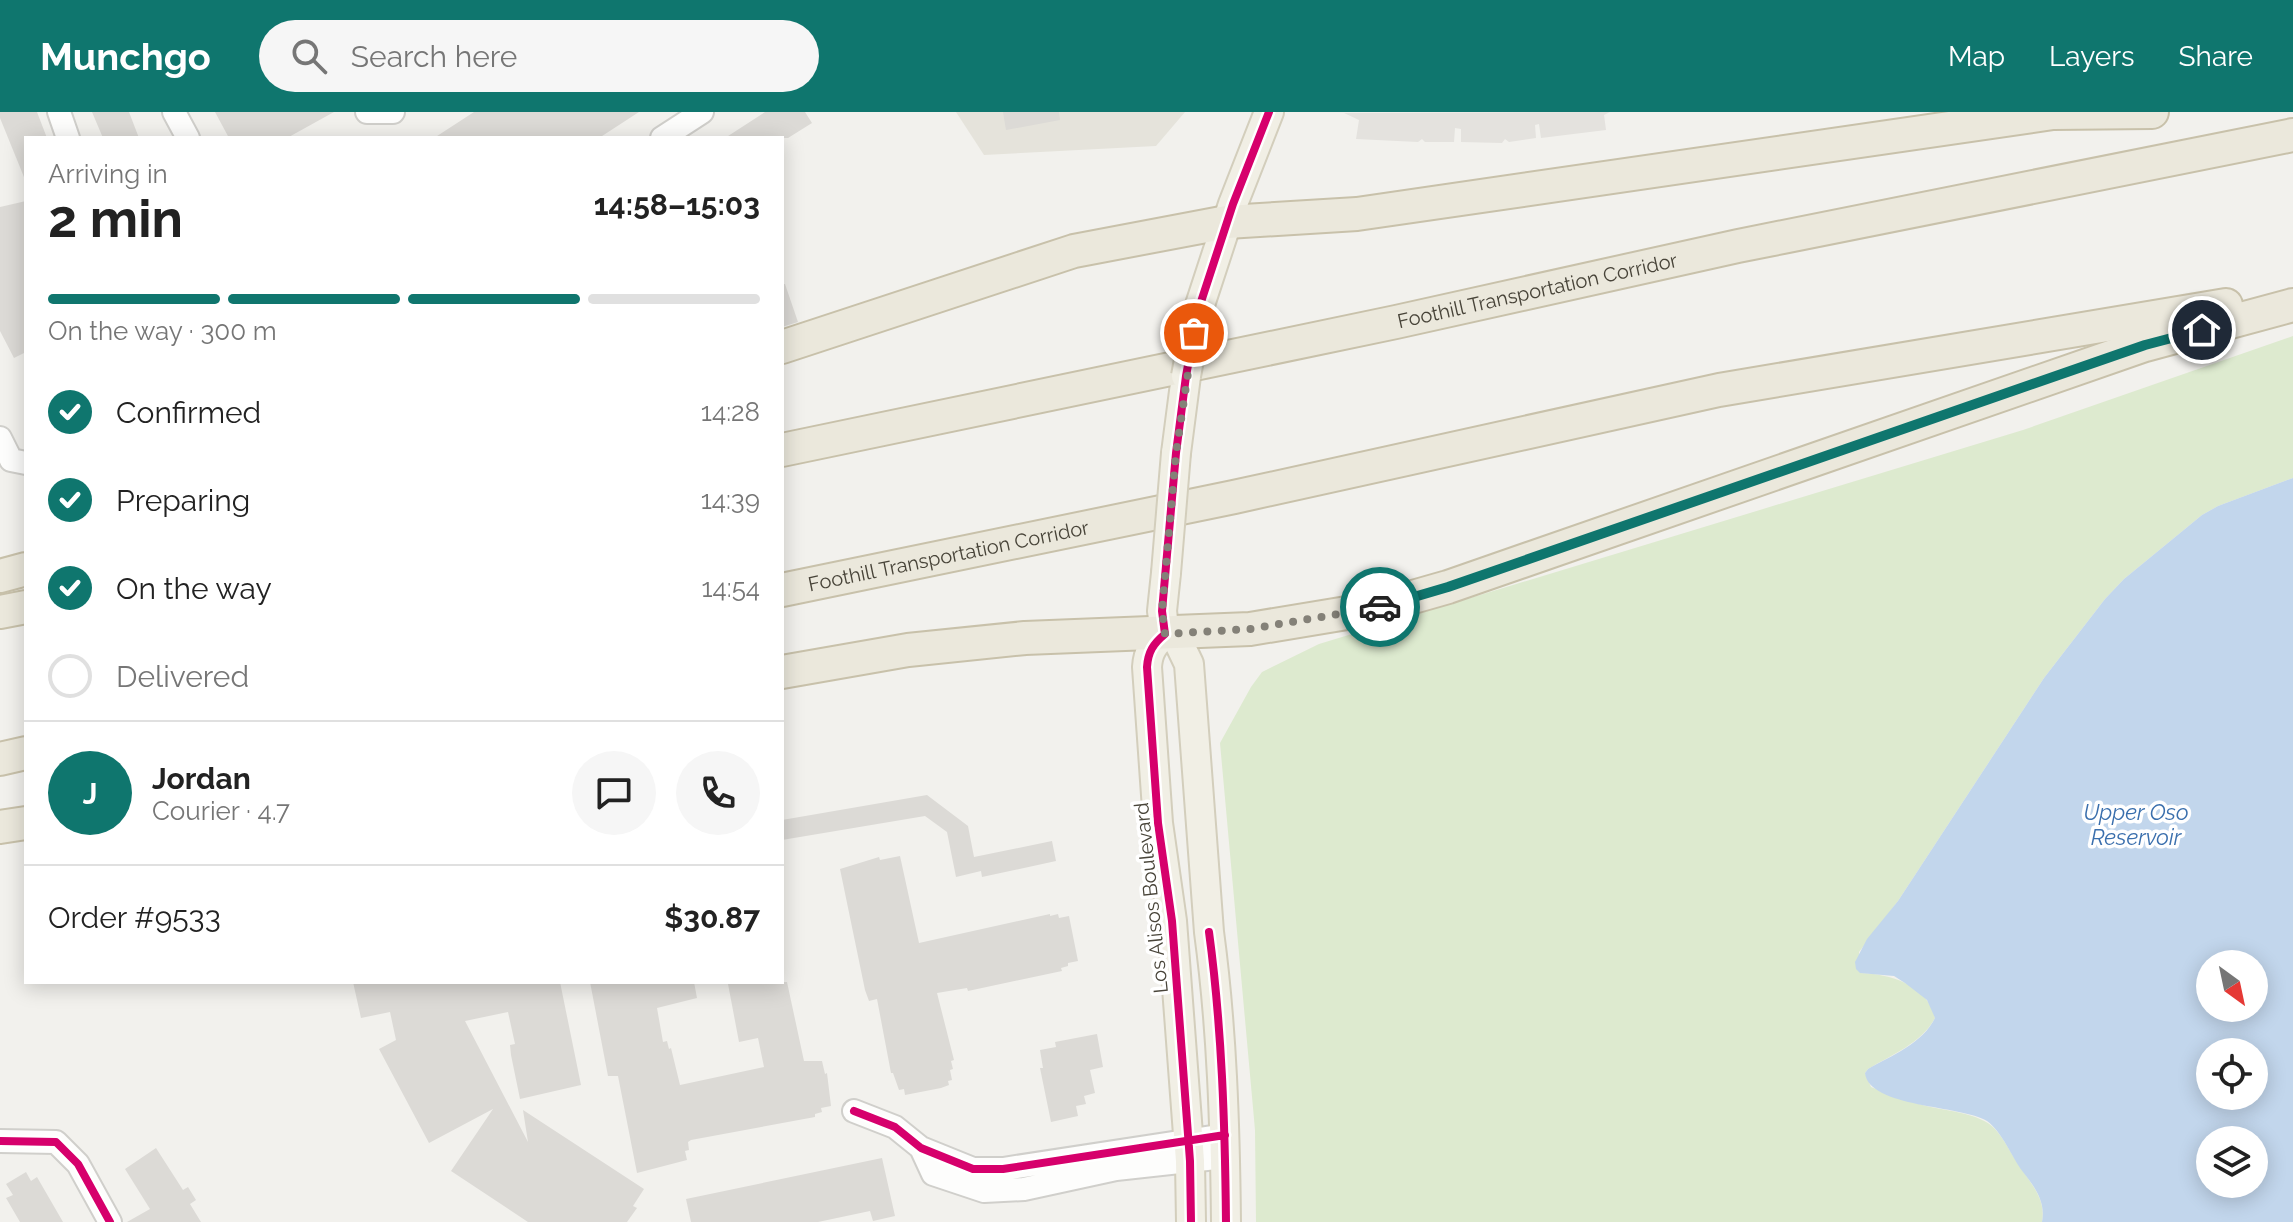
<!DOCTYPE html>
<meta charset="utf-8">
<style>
:root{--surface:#fff;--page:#f6f6f6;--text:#222;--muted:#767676;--line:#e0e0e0;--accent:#0f766e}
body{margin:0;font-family:Raleway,sans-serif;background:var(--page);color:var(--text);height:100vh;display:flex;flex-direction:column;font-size:30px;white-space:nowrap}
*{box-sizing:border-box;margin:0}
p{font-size:26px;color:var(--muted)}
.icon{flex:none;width:44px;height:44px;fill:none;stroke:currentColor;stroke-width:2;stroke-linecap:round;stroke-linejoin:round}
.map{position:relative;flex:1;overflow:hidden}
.details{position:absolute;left:24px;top:24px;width:760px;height:848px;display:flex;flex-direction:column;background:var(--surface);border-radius:0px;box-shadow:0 4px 20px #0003}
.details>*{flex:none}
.needle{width:52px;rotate:147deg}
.tools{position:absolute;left:2196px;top:838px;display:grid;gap:16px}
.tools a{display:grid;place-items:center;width:72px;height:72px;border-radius:50%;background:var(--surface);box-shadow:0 4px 20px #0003;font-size:40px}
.pin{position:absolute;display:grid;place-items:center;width:68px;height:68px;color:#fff;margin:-34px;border:4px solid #fff;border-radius:50%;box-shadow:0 2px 8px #0007}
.courier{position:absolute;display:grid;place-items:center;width:80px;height:80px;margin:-40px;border:6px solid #0f766e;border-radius:50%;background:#fff;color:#222;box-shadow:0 2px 10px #0007}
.head em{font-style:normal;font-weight:700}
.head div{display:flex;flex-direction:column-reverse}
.head{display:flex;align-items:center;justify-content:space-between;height:136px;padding:0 24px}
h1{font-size:52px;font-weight:700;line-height:60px}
.bar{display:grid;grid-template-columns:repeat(4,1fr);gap:12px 8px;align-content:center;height:96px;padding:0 24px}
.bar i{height:10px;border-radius:6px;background:var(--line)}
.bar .on{background:var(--accent)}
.bar p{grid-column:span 4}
.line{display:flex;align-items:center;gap:20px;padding:0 24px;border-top:2px solid var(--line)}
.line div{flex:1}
.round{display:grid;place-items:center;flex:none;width:84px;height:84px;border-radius:42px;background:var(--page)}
ol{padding:0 24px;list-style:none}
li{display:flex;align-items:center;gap:24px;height:88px}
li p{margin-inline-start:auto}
li .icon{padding:8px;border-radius:50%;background:var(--accent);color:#fff;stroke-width:4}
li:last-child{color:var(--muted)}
li i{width:44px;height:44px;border:4px solid var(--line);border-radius:50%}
header{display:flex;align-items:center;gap:48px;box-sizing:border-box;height:112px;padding:0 40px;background:var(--accent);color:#fff}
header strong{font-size:38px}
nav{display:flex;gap:44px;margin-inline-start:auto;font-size:28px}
.search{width:560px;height:72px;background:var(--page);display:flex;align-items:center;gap:20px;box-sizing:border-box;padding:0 28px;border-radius:44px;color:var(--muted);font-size:30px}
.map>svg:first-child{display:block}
</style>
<header>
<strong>Munchgo</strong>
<div class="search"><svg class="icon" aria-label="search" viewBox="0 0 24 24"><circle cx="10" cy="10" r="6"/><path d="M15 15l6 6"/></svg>Search here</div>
<nav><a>Map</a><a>Layers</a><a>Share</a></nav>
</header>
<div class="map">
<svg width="2293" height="1110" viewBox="0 0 2293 1110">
<rect width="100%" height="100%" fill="#f2f1ed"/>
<path fill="#e5e3db" d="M956,0H1185L1156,34L984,43Z"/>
<path fill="#ddeacf" d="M2293,224V366L2218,394L2202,403L2124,467L2105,487L2044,566L1898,789L1859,840L1860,861C1890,862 1927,872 1935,906C1922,931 1891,943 1868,957L1865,961L1871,975C1887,981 1903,988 1919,992C1942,999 1980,1000 1995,1017C2006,1029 2013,1046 2023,1059C2034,1075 2046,1090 2042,1110H1256L1255,1018L1220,631L1251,575L1262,560L1319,532L2023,318Z"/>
<path fill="#e4e2de" d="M1610,0L1604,3L1606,18L1541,26L1539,12L1535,13L1536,26L1509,30L1505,27L1502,31L1461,30V17L1455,16L1454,30H1425L1422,27L1418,30L1356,27L1359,8L1344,1Z"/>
<path fill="#c2d6ec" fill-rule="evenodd" d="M2293,366V1110H2042C2046,1090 2035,1075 2023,1060C2011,1044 2003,1021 1987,1009C1962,993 1869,996 1865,961L1868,957C1891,944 1923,931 1935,906L1927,888L1905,871L1894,864L1860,861L1856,857L1855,850L1867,827L1898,789L2044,566L2105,487L2124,467L2202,403L2218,394ZM2210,852H2254V896H2210ZM2210,940H2254V984H2210ZM2210,1028H2254V1072H2210Z"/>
<path fill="#dcdad6" d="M0,0H37L47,26H26V70L0,6Z
M92,0H129L139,26H103Z
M215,0H334L287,26H229Z
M474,0H639L599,26H434Z
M765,0H805L812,11L788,26H725Z
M1003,0H1059L1060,8L1006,18Z
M26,89V240L14,246L0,219V95Z
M782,172H785L798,210L782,215Z
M927,683L968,714L974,745L1052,729L1056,749L982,765L981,759L956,765L947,720L925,704L782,728V708Z
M900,744L919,831L1050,802V804L1058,802L1059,806L1069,804L1078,849L1068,851V854L1061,856L1062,859L968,879L967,876L937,881L954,948L951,949L953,957L950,958L952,968L948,969L949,973L941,976L905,983L904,977L899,978L893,961H891L877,887L869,889L865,878L840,757L879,745L880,748Z
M353,870H560L581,973L520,987L511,943L510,933L515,932L508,900L465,909L528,1030L523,998L644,1077L633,1094L637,1096L627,1110H528L451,1059L493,997L429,1031L379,937L396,928L390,900L361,906Z
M590,870H694L697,886L657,896L663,930L667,929L669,937L671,936L680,973L764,955L758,926L739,930L728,872L787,870L804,949H822L825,962L827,961L831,994L821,996L822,1000L815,1002V1005L691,1028L688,1030L689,1038L685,1039L687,1048L637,1061L618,964H608Z
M1097,922L1103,955L1090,958L1095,981L1084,984L1086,992L1076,994L1078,1004L1051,1010L1040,956H1043L1040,938L1056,935L1055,930Z
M156,1036L183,1078L188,1075L196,1088L190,1092L201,1110H127L150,1097L125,1057Z
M882,1046L895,1104L873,1109L870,1099L818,1110H691L686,1087Z
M26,1060L31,1069L37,1065L63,1110H20L6,1086L13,1083L6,1072Z"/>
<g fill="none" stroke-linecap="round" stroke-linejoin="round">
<g stroke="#d0cfcb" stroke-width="26">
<path id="minor" d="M59,0L68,26
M174,0L188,26
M367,0H393
M662,26L702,0
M0,326L11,348L26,351
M854,999L895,1015L921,1036L973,1057H1003L1225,1023
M0,1029L56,1030L78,1052L110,1110
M921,1036L933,1062L984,1079L1024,1077L1116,1057L1225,1045"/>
</g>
<g stroke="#d3cebc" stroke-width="32">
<path id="major" d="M1198,199L1233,92L1269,0
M1176,341L1186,264
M1165,522L1178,529L1189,552L1209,820C1222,916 1225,1014 1226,1110
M1165,522C1153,532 1148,540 1147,555L1158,711L1172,809L1190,1049L1191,1110
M1165,522L1162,499L1166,461"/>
</g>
<g stroke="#c8c1aa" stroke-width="36">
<g id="highway">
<path d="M782,235L1074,139L1227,110L1357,102L2053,1L2152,0"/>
<path id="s1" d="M782,338L1396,210L1738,134L2293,23"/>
<path d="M0,464L26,457"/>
<path id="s2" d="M782,478L1234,385L1719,278L2226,193"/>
<path d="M0,500L26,495"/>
<path d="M782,560L908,538L1025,526L1250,517L1371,497L1448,475L2145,233L2293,193"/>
<path d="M0,647L26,641"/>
<path d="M0,715L26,711"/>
</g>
</g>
<use href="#minor" stroke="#fdfdfc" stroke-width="22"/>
<use href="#major" stroke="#f1efe5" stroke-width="28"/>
<use href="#highway" stroke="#ebe8dc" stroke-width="32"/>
<g stroke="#d3cebc" stroke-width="32" stroke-linecap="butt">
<path id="major-bridge" d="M1186,264L1198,199
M1166,461L1176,341"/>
</g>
<use href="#major-bridge" stroke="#f1efe5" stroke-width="28"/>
<g stroke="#fff" stroke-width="13">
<path id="cycleway" d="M1209,820C1222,916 1225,1014 1226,1110
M854,999L895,1015L921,1036L973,1057H1003L1225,1023
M0,1029L56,1030L78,1052L110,1110
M1191,1110L1190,1049L1172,809L1158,711L1147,555C1148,540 1153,532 1165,522L1162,499L1176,341L1186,264L1198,199L1233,92L1269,0"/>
</g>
<use href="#cycleway" stroke="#d6006c" stroke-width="8"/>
</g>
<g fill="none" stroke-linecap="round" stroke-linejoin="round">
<path stroke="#848178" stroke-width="8" stroke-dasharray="0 14.4" d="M1194,221L1176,341L1162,499L1165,522L1250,517L1380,495"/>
<path stroke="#0f766e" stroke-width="10" d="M1380,495L1448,475L2145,233L2202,218"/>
</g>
<g text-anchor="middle" stroke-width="7" stroke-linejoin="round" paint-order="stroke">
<g font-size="20" fill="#484439" stroke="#fff">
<text dy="7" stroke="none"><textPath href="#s1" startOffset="772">Foothill Transportation Corridor</textPath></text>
<text dy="7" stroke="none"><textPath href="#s2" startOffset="170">Foothill Transportation Corridor</textPath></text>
<text transform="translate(1151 786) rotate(-96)" y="7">Los Alisos Boulevard</text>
</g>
<g font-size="22" font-style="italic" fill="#3a6fad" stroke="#fff">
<text x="2136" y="708">Upper Oso<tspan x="2136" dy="25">Reservoir</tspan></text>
</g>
</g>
</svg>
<div class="tools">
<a><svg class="needle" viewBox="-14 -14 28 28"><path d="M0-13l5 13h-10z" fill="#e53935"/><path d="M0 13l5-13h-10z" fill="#767676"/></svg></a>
<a><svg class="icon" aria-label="locate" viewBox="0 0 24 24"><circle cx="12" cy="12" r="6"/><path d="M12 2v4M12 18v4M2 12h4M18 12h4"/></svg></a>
<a><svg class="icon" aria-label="layers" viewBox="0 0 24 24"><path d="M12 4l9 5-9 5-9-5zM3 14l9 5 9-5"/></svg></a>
</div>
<div class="pin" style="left:1194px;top:221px;background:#ea580c"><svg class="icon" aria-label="bag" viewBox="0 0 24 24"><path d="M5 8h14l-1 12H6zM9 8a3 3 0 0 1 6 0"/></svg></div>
<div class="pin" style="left:2202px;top:218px;background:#1f2937"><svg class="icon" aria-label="home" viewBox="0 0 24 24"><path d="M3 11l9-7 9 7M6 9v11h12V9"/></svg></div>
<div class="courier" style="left:1380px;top:495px"><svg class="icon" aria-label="car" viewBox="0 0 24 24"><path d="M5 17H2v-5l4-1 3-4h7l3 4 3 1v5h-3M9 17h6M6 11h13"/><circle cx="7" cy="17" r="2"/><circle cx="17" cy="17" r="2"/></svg></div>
<section class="details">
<div class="head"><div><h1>2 min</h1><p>Arriving in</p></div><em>14:58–15:03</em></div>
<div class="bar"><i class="on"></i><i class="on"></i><i class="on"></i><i></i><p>On the way · 300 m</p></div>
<ol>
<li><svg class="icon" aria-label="check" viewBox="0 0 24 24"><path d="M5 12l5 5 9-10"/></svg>Confirmed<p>14:28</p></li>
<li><svg class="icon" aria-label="check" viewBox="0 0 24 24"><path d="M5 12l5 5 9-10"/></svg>Preparing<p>14:39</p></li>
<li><svg class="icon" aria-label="check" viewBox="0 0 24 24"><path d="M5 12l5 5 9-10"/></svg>On the way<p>14:54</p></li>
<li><i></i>Delivered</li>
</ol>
<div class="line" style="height:144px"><b class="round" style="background:var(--accent);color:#fff">J</b><div><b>Jordan</b><p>Courier · 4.7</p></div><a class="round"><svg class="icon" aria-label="chat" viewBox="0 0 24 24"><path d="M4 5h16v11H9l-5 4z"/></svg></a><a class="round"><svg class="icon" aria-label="phone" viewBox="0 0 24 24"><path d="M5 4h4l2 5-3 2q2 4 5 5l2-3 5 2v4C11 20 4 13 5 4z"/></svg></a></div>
<div class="line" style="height:104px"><div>Order #9533</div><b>$30.87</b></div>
</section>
</div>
